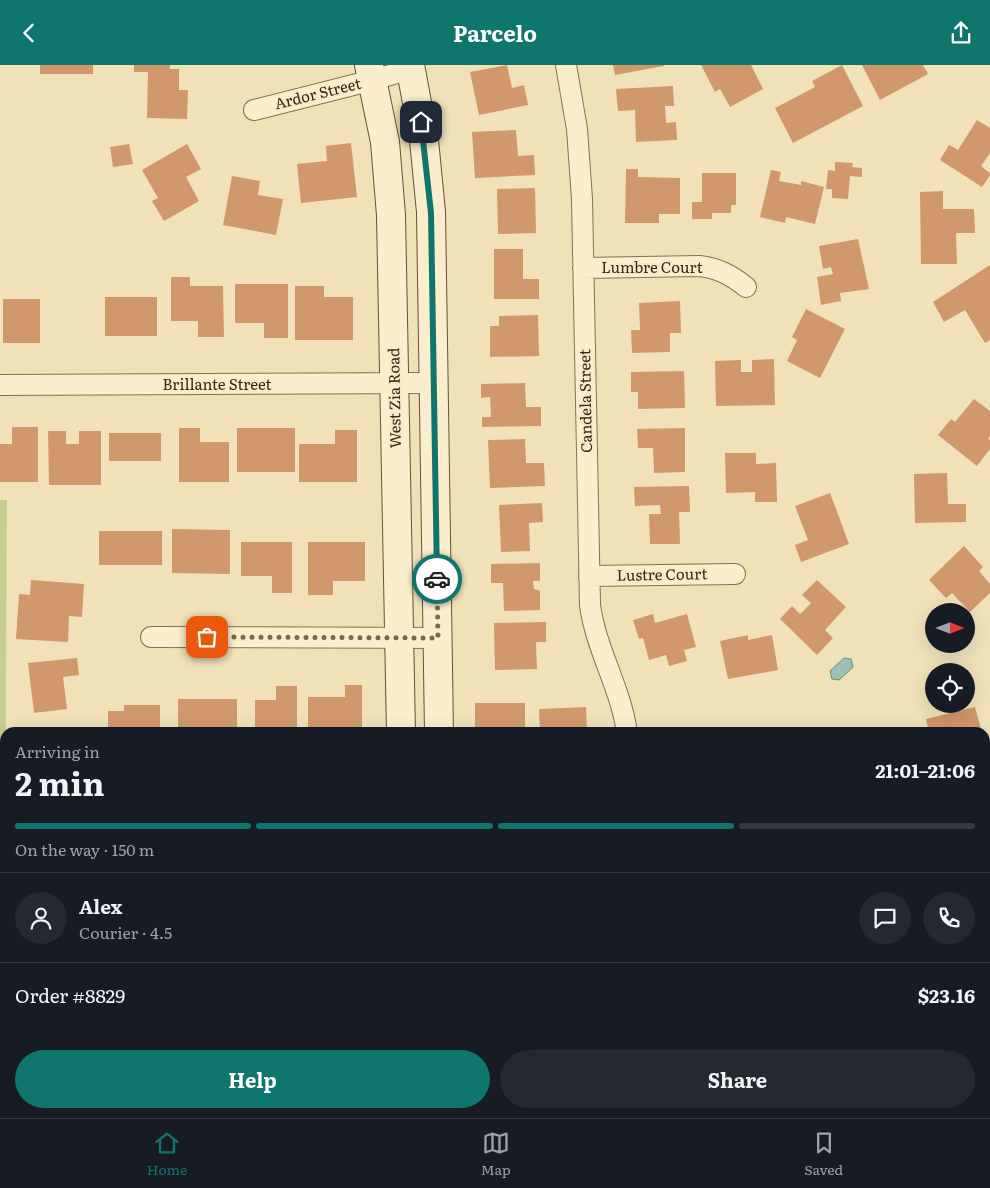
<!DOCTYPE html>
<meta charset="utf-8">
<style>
:root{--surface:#171b24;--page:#242831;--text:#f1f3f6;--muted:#9ea1a6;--line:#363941;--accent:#0f766e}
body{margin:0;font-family:Literata,serif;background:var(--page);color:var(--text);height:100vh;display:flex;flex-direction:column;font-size:19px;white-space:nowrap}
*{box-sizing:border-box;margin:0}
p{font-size:16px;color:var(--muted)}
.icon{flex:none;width:28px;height:28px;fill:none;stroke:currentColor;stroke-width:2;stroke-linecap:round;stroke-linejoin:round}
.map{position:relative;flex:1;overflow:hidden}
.sheet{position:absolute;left:0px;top:662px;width:990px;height:391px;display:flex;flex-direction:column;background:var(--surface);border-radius:15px 15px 0 0;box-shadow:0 5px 20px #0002}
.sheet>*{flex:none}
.needle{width:32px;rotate:90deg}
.tools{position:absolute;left:925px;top:538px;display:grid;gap:10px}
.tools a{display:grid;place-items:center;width:50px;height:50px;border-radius:50%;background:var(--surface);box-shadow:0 5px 20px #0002;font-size:25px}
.pin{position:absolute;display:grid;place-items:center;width:42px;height:42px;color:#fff;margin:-21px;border-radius:10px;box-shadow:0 2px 8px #0006}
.courier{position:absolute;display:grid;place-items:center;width:50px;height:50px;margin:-25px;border:4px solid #0f766e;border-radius:50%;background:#fff;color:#222;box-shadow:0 1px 6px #0007}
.headline em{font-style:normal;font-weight:700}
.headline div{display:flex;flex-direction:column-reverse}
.headline{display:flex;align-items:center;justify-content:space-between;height:85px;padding:0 15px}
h1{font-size:32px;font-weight:700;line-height:38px}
.bar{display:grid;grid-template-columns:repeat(4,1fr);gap:8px 5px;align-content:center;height:60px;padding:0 15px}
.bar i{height:6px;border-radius:4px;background:var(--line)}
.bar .on{background:var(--accent)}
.bar p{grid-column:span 4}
.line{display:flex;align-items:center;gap:12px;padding:0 15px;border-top:1px solid var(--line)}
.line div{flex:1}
.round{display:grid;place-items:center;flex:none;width:52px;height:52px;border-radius:26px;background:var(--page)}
.cta{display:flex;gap:10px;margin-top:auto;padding:10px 15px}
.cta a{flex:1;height:58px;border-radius:30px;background:var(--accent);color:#fff;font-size:20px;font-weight:700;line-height:58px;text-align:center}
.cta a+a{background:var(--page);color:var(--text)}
header{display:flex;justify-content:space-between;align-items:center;height:65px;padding:0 15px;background:var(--accent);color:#fff;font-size:22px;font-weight:700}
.tabs{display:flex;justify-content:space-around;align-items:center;height:70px;border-top:1px solid var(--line);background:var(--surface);font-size:14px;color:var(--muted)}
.tabs a{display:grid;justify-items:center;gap:2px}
.tabs .on{color:var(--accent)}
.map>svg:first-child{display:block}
</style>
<header><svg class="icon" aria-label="back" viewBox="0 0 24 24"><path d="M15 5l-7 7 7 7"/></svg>Parcelo<svg class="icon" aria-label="share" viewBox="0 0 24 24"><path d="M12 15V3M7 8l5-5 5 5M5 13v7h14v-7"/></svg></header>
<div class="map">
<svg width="990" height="1053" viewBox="0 0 990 1053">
<rect width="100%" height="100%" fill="#f0e1b9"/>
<path fill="#c5ce8d" d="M0,435H7L5,810H0Z"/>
<path fill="#9ec0b7" stroke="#668d84" d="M844,593L851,594L853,602L839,615L832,614L830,606Z"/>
<path fill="#d1986c" d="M40,0H93V9H40Z
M134,0H170V4H179V25H188L187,54L147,53L148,7H134Z
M507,0L512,23L524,20L528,40L479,50L470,7Z
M613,0H664V1L615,10Z
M701,0H751L763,24L730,42L720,24L715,27Z
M842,0L863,41L793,78L775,43L815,22L812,16Z
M862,0H923L928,9L880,35Z
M673,21L674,41H665L666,58L676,57L677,75L636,77L635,45L618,46L616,24Z
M977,55L990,63V88L981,101L990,108V110L982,122L940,95L949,80L958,85Z
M516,65L518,91L534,90L535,110L475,113L472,67Z
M351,78L357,132L301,138L297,99L327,96L326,81Z
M129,79L133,99L113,102L110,82Z
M187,79L201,104L186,112L199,136L164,156L152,136L158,133L142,105Z
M835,97L853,98L852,102L862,103V112L850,111L848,134L832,133V124H826L828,105L835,106Z
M626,104H638V112L680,113V149H659V158H625Z
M771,105L781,107L779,116L801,120V116L824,122L815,159L786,152L785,158L760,152Z
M702,108H736V140H731V148H712V154H692V137H702Z
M232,111L260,116L258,130L283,134L276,170L223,160Z
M535,123L536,168L498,169L497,124Z
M943,126V144H974L975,168H956L957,199H921L920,127Z
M858,174L869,224L840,228L841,236L821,240L817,212L833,209L831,202L823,204L819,181Z
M494,184H523V214H539V234H494Z
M990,200V275L985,278L965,245L944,257L933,237Z
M171,212H190V221H223L224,272H198V256H171Z
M235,219H288V273H264V258H235Z
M295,221H324V232H353V275H295Z
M105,232H157V271H105Z
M3,234H40V278H3Z
M680,236L681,268H670V287L632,288L631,265H640L639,238Z
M806,244L845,264L820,313L787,296L797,275L792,272Z
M538,250L539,291L490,292V261H499V251Z
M774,294L775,340L716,341L715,296L741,295V307H752V295Z
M684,306L685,343L638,344V327H631V307Z
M525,318L526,342H541V361L482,362V352H491L490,332L481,333V319Z
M974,334L990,346V371L988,374L990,375V384L977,401L938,370L951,354L955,357Z
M12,362H38V417H0V379H12Z
M179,363H200V377H229V417H179Z
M237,363H295V407H237Z
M685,363V407L654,408L653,383H638L637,364Z
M335,365H357V417H299V379H335Z
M48,366H66V379H79V366H101V420H49Z
M109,368H161V396H109Z
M525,374L526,398H544L545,421L490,423L488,375Z
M725,388H756V399L776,398L777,437H755V427L726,428Z
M947,408L948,439H966V457L915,458L914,409Z
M689,421L690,447H679L680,479H650L649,449H661L660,440L635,441L634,422Z
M830,428L849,479L801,497L795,480L808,475L795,441Z
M542,438L543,457L529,458L530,486L501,487L499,440Z
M172,464L230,465V509L172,508Z
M99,466H162V500H99Z
M241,477H292V528H272V511H241Z
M308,477H365V516H333V530H308Z
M964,481L983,502L979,506L990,519V528L970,547L952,528L946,533L929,515Z
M540,498V516H533L534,524L540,526V545L504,546L503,518H491V499Z
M31,515L84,519L82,552L69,551L68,577L16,574L19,529L30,530Z
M817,515L846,542L825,565L833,573L817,590L780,554L792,541L800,549L811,538L802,530Z
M653,549L655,558L687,549L696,582L684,585L687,596L669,601L666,590L649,595L643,573L639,574L633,555Z
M546,557V577H536L537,604L495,605L494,558Z
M748,570V575L772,570L778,605L728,614L720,576Z
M77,593L79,610L63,612L67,644L34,648L28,598Z
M345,620H362V666H308V632H345Z
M276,621H297V668H255V635H276Z
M178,634H237V668H178Z
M475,638H525V668H475Z
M124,640H160V668H108V646H124Z
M586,642L587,668H540L539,644Z
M975,642L982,668H929L926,654Z
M912,662L914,668H893V667Z
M990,799V852L985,854V801Z
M0,829H5V858L0,857Z
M7,1049H61V1053H7Z"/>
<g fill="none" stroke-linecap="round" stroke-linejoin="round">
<g stroke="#877053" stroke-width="22">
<path id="minor" d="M566,0L577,64L582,134L590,540C596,585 621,623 627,668
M254,45L373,15L411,4
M583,203L699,201C718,203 731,210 746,222
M0,320L433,318
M589,511L735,509
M151,572L438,573
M985,731L990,730
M250,1053L257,1049"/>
</g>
<g stroke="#685137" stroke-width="30">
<path id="secondary" d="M369,0L385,77L391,150L401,668
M410,0L424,75L431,147L439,668
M423,1049L425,1053
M447,1049V1053"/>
</g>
<path stroke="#877053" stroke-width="3" stroke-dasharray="4 2.5" stroke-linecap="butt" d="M0,780H5"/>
<use href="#minor" stroke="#fbeecc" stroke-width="20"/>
<use href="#secondary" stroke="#fbeecc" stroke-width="28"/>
</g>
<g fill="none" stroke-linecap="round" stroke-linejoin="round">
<path stroke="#766851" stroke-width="5" stroke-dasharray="0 9" d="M207,572L438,573L437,514"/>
<path stroke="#0f766e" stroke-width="6" d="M421,57L431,148L437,514"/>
</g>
<g text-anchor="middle" stroke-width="4.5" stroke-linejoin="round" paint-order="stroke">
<g font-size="15" fill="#352719" stroke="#f7ebc9">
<text transform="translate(318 29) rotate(-14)" y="5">Ardor Street</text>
<text x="652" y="208">Lumbre Court</text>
<text x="217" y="325">Brillante Street</text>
<text transform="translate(395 333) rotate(-91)" y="5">West Zia Road</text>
<text transform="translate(586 336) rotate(-91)" y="5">Candela Street</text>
<text transform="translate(662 510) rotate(-1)" y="5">Lustre Court</text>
</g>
</g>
</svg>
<div class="tools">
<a><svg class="needle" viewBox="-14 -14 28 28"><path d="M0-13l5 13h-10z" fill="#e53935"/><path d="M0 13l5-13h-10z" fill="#9ea1a6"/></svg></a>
<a><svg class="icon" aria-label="locate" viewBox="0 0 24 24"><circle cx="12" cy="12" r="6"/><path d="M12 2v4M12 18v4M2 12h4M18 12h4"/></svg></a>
</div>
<div class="pin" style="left:207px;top:572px;background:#ea580c"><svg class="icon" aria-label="bag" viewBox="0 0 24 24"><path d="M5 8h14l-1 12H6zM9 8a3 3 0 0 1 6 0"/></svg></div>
<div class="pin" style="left:421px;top:57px;background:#1f2937"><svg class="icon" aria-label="home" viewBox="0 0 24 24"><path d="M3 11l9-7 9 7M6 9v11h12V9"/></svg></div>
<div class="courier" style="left:437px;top:514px"><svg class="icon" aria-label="car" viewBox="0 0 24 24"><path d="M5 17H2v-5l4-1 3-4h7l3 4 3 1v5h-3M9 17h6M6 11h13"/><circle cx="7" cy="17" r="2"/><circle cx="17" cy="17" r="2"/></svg></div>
<section class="sheet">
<div class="headline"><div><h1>2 min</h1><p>Arriving in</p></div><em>21:01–21:06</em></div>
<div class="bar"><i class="on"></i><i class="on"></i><i class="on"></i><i></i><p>On the way · 150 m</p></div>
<div class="line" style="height:90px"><a class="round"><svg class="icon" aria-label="person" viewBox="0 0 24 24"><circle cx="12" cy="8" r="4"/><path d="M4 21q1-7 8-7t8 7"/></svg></a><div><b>Alex</b><p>Courier · 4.5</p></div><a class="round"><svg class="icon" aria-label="chat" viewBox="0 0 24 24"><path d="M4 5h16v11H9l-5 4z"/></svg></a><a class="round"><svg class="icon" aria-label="phone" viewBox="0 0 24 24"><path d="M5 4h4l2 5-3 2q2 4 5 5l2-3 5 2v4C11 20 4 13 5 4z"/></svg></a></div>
<div class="line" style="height:65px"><div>Order #8829</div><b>$23.16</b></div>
<div class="cta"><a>Help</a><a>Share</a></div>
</section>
</div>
<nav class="tabs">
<a class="on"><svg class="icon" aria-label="home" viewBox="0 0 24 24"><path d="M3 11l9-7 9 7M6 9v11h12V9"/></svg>Home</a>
<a><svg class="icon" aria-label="map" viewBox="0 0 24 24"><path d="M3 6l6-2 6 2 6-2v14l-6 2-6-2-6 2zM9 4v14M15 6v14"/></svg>Map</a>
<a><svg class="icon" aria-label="saved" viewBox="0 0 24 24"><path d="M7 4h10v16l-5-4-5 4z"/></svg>Saved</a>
</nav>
